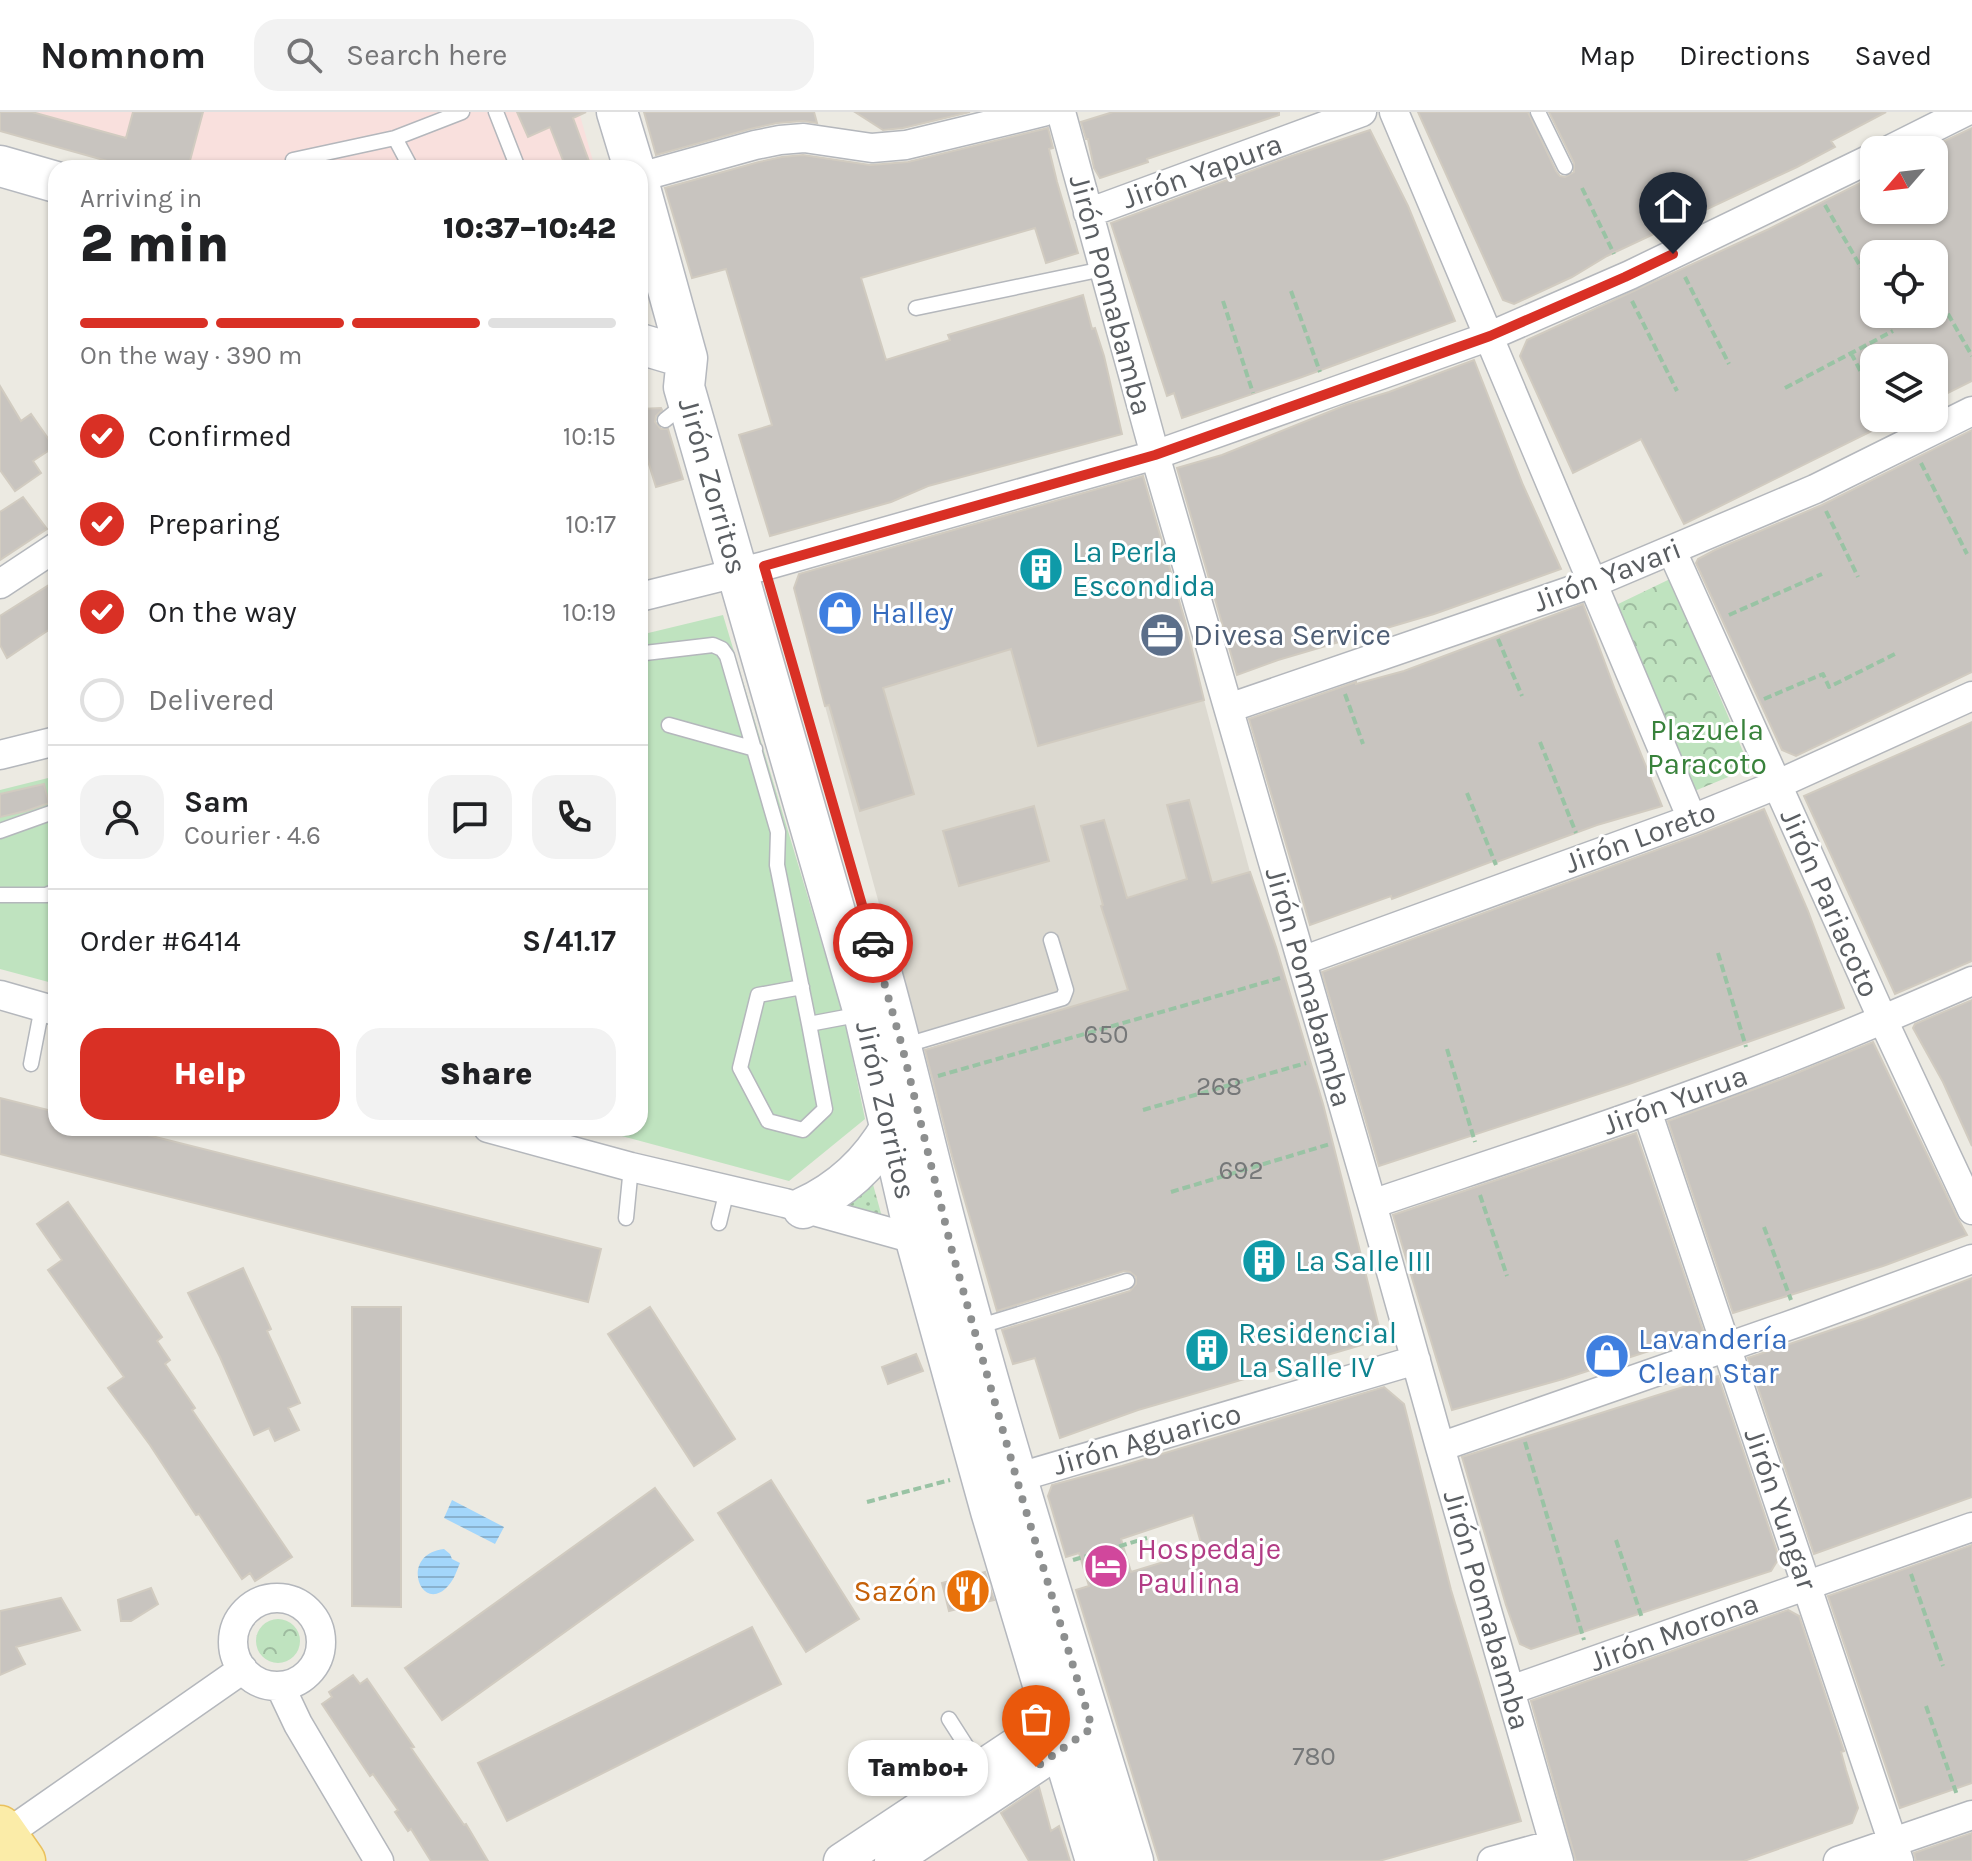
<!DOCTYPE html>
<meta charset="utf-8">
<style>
:root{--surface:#fff;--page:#f2f2f2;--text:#202124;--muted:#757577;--line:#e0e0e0;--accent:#d93025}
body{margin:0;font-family:Karla,sans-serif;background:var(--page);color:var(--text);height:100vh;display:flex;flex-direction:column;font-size:30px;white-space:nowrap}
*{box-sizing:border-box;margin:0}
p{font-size:26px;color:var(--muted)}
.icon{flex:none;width:44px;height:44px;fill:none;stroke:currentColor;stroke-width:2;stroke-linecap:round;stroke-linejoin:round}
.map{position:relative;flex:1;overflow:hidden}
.panel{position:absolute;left:48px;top:48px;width:600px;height:976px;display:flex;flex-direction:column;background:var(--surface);border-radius:24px;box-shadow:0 2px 6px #0004}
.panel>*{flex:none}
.needle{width:52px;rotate:242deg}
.tools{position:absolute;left:1860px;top:24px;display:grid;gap:16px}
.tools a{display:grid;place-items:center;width:88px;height:88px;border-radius:16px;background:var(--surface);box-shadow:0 2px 6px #0004;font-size:40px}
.pin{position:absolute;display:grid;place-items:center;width:68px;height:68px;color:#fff;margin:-82px -34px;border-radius:50% 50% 50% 0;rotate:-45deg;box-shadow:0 0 8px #0007}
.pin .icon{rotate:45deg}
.courier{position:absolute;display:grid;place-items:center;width:80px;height:80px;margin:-40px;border:6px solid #d93025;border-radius:50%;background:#fff;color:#222;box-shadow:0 2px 10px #0007}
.bubble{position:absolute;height:56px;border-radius:24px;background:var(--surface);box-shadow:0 2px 6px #0004;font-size:26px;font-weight:800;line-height:56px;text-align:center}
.head em{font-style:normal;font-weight:800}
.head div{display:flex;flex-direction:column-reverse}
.head{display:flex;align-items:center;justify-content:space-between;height:136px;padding:0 32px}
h1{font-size:52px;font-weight:800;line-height:60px}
.bar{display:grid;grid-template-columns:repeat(4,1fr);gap:12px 8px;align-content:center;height:96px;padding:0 32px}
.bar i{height:10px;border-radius:6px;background:var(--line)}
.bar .selected{background:var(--accent)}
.bar p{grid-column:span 4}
.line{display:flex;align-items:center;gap:20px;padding:0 32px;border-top:2px solid var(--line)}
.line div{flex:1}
.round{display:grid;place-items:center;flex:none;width:84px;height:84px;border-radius:24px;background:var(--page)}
ol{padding:0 32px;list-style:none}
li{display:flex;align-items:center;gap:24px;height:88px}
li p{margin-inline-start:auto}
li .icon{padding:8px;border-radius:50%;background:var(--accent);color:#fff;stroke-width:4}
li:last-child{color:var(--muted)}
li i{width:44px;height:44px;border:4px solid var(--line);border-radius:50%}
.button{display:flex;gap:16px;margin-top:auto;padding:16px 32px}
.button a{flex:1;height:92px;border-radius:24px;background:var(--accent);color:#fff;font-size:32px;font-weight:800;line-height:92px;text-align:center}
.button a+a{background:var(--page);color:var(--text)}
header{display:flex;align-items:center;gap:48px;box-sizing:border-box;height:112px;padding:0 40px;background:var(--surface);border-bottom:2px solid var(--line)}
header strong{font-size:38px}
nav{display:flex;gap:44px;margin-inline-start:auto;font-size:28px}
.search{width:560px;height:72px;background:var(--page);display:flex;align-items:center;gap:20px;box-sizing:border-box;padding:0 28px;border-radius:24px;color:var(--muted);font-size:30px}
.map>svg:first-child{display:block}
</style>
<header>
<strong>Nomnom</strong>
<div class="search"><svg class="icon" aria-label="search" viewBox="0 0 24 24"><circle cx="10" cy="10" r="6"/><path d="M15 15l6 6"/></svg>Search here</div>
<nav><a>Map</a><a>Directions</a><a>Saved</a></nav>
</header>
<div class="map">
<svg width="1972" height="1749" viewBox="0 0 1972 1749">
<defs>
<pattern id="grass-dots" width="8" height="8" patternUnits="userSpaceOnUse" patternTransform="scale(2)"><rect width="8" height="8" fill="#bfe3bf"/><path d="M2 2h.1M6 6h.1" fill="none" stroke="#9ebb9f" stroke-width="1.8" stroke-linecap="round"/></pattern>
<pattern id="forest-crowns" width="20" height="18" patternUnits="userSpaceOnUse" patternTransform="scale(2)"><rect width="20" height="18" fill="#bfe3bf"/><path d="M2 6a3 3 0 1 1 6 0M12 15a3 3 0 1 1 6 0" fill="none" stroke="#9ebb9f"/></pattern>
<pattern id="water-rules" width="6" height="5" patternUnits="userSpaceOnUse" patternTransform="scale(2)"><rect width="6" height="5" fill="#a3d6fb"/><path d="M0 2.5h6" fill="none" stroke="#88b1cf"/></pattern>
</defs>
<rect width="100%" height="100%" fill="#eceae2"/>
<path fill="#dcd9d0" d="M1011,537L1039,634L1204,588L1250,760L1166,785L1163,774L1102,793L1128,878L919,938L825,594Z"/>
<path fill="#f9e0dd" d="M0,0H579L595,56H132L0,19Z"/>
<path fill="url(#grass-dots)" d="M869,1058L882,1105L838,1091Z"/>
<path fill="url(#forest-crowns)" d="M1670,467L1750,656L1692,680L1614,494Z
M256 1529a22 22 0 1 1 44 0a22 22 0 1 1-44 0Z"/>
<path fill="#bfe3bf" d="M723,503L844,905L865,1007L789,1069L592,1016H640V523Z
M56,664V872L0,857V678Z"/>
<path fill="url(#water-rules)" d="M452,1388L504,1415L495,1432L444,1406Z
M444,1437L450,1442L452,1447L460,1451C457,1458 454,1468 448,1474C421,1504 398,1442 444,1437Z"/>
<path fill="#c8c4bf" stroke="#d1cbc0" stroke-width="2" fill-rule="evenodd" d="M0,0H32L126,26L133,0H203L188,56H132L0,19Z
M517,0H586L573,6L590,52L579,56H566L550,15L528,25Z
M644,0H814L817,11L803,9L777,11L750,17L656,43Z
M855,0H970L903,16L883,18Z
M1113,0H1279V3L1147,47L1148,50L1100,66L1094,56L1088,27H1086L1081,10Z
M1418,0H1528L1556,59L1560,64L1565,65L1574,60V51L1549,0H1886L1831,29L1835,35L1797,55L1607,144L1572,165L1514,192L1503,188Z
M1048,16L1053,36L1049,37L1057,70L1078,141L1046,151L1035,116L861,166L886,248L950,228L948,223L1083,183L1092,217L1095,216L1104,244L1122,322L928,374L891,390L770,424L739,323L772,313L726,157L692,166L665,76L759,50L782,45L803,43L870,53L908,50Z
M1972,16V269L1934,288V246H1874V318L1684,412L1641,327L1573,361L1520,244L1527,228L1769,117L1874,64V98H1934V34ZM1874,142H1934V202H1874Z
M1370,18L1408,94L1455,209L1302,265L1182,306L1174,281L1167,284L1111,111L1289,45Z
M1474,248L1523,373L1561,457L1434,502L1278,548L1237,563L1177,356L1222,343L1346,293L1389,280Z
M0,274L21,309L31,302L54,335L33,349L41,361L15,379L0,358Z
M661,296L662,298L656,304L655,310L661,317H668L683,367L656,375L640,323V297Z
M1972,318V560L1796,644L1782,638L1696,451L1698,447L1715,438L1822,393Z
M1143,364L1185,509L1204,588L1038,634L1011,537L883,576L914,682L860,699L829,593L825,594L794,476L799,462Z
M23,385L47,417L0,448V400Z
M49,473L56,487V513L7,546L0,533V504Z
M1583,492L1615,578L1662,694L1597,713L1494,751L1493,749L1392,787L1391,784L1310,813L1249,607L1356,570V572L1404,559Z
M1972,610V849L1895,882L1804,684Z
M44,672L49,691L26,699L0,705V682Z
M1189,688L1212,771L1250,760L1276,835L1323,992L1382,1227L1138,1298L1060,1326L1035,1246L1013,1252L1002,1218L1130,1179L1136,1172V1165L1130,1160L1124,1159L997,1199L952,1044L925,938L1128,878L1101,794L1103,793L1081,714L1104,708L1127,786L1187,767L1167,693Z
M1034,694L1049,749L959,774L943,719Z
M1764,697L1808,799L1844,896L1629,972L1379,1054L1322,860L1698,723Z
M1972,888V1034L1943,970L1913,916L1915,912Z
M1873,930L1957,1105L1967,1123L1883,1154L1733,1201L1668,1009L1787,965Z
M0,986L56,1000V1016H120L601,1137L588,1190L0,1042Z
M1636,1021L1704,1221L1563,1267L1452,1298L1393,1103Z
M68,1090L162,1225L157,1229L170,1248L165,1252L195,1296L192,1298L292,1445L255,1469L250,1461L242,1467L199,1402L196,1403L150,1333L108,1276L124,1265L48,1158L62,1148L37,1112Z
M243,1156L271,1217L267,1219L300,1291L288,1296L299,1318L275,1329L269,1316L254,1323L220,1245L188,1181Z
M1972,1166V1385L1814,1442L1748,1246L1864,1207Z
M352,1195H401V1495L352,1494Z
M650,1195L735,1327L694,1354L608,1222Z
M916,1242L923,1259L888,1272L882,1255Z
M1718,1264L1779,1446L1771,1459L1531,1537L1520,1532L1506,1493L1462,1345Z
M1384,1275L1404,1292L1451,1478L1521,1709L1379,1749H1159L1076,1478L1089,1474L1079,1441L1066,1445L1048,1384L1052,1373L1122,1354ZM1193,1403L1203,1438L1131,1460L1121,1427Z
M771,1368L859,1507L806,1540L718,1401Z
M655,1376L693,1428L442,1608L405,1556Z
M1972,1433V1671L1900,1696L1828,1484Z
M985,1460L994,1488L949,1499L942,1471Z
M151,1476L158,1492L131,1509H121L118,1488Z
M61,1486L80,1518L16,1535L25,1552L0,1563V1499Z
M1788,1498L1799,1504L1844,1639L1841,1640L1846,1658L1858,1696L1852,1711L1744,1749H1576L1531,1589Z
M752,1515L781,1572L507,1709L478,1651Z
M353,1563L360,1572L367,1567L414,1635L411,1636L464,1713L466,1712L488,1749H431L411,1717L408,1719L395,1700L398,1698L373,1662L370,1664L322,1592L332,1585L329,1580Z
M1039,1675L1051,1719L1059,1714L1070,1749H1029L1001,1701Z
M1972,1721V1749H1916L1914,1741Z"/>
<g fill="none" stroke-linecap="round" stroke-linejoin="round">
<g stroke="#b4b7bc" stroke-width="17">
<path id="service" d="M496,0L518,56
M1538,0L1565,55
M395,26L411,56
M293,48L395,26L462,0
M916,196L1103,157
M665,308L685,292
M645,541L713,533L722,537L727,544L778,720L777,753L809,912L862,902
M669,613L755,637
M0,719L56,699
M0,783H46L56,779
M802,875L758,883L740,956L768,1009L803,1018L825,997L809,912
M903,934L1063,886L1066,878L1051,828
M31,952L42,895
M626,1106L631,1055
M719,1111L727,1078
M974,1216L1127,1169
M949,1607L981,1657"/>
</g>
<g stroke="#b4b7bc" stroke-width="31">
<path id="minor" d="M1061,0L1155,343L1372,1092L1440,1335L1559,1749
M1394,0L1692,707
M1889,38L1965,0
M640,65L755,33L780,28L804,26L872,36L906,33L1043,0
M1088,101L1362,0
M1672,439L1883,908L1972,1098
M0,472L56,435
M640,485L764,454L1155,343L1327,282L1490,224L1630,163L1874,45
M1229,596L1593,471L1815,377L1972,299
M0,643L56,629
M1302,849L1692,707L1776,673L1972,584
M0,883L56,899
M1647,999L1899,1749
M488,1016L631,1055L785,1091L929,1131
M1372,1092C1499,1049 1627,1008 1753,960C1827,932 1899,901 1972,869
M1440,1335L1799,1210L1972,1147
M1016,1366L1416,1248
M233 1530a44 44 0 1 1 88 0a44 44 0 1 1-88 0Z
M280,1574L298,1612L379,1749
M1511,1578L1972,1415
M5,1723L243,1557
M1492,1749L1554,1732
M1838,1749L1972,1703"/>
</g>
<g stroke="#b4b7bc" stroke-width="37">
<path id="tertiary" d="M841,1749L1074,1594
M892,1749L1082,1623"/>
</g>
<g stroke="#b5b8be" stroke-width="43">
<path id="secondary" d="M617,0L634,56
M0,54L56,70
M640,76L687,246L684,275L864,901L916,1128L991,1399L1096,1749
M640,232L687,246
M879,853C906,948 927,1044 953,1140C1007,1345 1072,1546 1133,1749
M803,1096C842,1078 870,1052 891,1015"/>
</g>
<g stroke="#eac15d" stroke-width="47">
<path id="primary" d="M0,1716L23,1749"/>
</g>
<path stroke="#99c3a4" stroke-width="4" stroke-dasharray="8 4" stroke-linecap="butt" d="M1582,76L1614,142
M1825,93L1874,178
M1685,165L1729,252
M1291,179L1320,260
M1936,181L1972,244
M1223,189L1253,281
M1632,189L1677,279
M1851,241L1874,285
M1785,276L1893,219
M1921,351L1967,442
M1826,399L1858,465
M1729,503L1822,462
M1498,527L1522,584
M1345,582L1363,632
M1764,587L1823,562L1829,575L1895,542
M1540,630L1576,721
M1467,681L1496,753
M1718,841L1746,935
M1447,937L1475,1030
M938,964L1280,866
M1143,998L1306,951
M620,1019V1016
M1171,1080L1330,1032
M1480,1083L1507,1164
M1764,1115L1791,1188
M1525,1330L1584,1528
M867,1390L950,1368
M1616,1428L1642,1506
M1073,1448L1147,1426
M1911,1462L1943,1554
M1926,1594L1957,1683"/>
<use href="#service" stroke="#fff" stroke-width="14"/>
<use href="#minor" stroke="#fff" stroke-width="28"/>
<use href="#tertiary" stroke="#fff" stroke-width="34"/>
<use href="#secondary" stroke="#fff" stroke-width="40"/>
<use href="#primary" stroke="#fbeca8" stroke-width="44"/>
</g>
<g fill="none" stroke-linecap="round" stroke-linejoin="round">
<path stroke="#8d8f8f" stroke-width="8" stroke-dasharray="0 14.4" d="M873,831L902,934L952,1139L974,1217L1023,1389L1092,1616L1036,1655"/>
<path stroke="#d93025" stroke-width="10" d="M873,831L764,454L1155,343L1490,224L1625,165L1673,142"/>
</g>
<defs>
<g id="building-disc" transform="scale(2.3)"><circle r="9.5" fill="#0f9aa8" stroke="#fff"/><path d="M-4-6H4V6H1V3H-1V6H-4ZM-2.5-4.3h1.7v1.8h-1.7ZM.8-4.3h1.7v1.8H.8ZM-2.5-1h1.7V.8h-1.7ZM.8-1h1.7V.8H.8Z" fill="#fff"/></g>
<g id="shop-disc" transform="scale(2.3)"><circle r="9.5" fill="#3f7fe0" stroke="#fff"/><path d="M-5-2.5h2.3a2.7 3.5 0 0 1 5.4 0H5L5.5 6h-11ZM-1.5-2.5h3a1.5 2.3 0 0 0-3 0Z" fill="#fff"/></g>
<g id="office-disc" transform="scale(2.3)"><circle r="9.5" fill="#5c6f8a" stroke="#fff"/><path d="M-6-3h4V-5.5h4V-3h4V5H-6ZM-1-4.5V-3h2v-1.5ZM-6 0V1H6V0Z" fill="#fff"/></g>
<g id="hotel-disc" transform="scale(2.3)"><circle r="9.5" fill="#d1479c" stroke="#fff"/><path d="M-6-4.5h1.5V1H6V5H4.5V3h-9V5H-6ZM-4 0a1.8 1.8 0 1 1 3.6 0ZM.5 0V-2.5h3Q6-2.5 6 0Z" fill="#fff"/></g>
<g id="restaurant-disc" transform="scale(2.3)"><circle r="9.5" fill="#e8710a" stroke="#fff"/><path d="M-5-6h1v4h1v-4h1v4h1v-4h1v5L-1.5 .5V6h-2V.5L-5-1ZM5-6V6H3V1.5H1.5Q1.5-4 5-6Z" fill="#fff"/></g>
</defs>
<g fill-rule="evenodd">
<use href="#building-disc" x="1041" y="457"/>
<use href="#shop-disc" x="840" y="501"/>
<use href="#office-disc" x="1162" y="523"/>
<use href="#building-disc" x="1264" y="1149"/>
<use href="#building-disc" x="1207" y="1238"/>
<use href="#shop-disc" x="1607" y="1244"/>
<use href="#hotel-disc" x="1106" y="1454"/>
<use href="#restaurant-disc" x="968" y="1479"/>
</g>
<g text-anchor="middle" stroke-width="6" stroke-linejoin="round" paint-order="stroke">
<g font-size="26" fill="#767879">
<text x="1106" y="931">650</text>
<text x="1219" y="983">268</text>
<text x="1241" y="1067">692</text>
<text x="1314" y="1653">780</text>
</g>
<g font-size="30" fill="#5a5e62" stroke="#fff">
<text transform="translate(1202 59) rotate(-20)" y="10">Jirón Yapura</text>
<text transform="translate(1111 183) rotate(75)" y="10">Jirón Pomabamba</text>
<text transform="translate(713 374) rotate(74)" y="10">Jirón Zorritos</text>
<text transform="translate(1607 463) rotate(-21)" y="10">Jirón Yavari</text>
<text transform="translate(1640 725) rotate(-20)" y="10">Jirón Loreto</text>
<text transform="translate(1830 791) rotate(66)" y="10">Jirón Pariacoto</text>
<text transform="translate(1309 875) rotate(74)" y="10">Jirón Pomabamba</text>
<text transform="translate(1675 988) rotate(-20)" y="10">Jirón Yurua</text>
<text transform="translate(886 998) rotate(77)" y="10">Jirón Zorritos</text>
<text transform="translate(1147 1327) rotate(-16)" y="10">Jirón Aguarico</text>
<text transform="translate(1781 1397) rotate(71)" y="10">Jirón Yungar</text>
<text transform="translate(1487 1498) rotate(74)" y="10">Jirón Pomabamba</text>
<text transform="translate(1674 1520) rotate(-20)" y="10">Jirón Morona</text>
</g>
<g font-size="30" fill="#0d838f" stroke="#fff" text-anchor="start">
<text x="1072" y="450">La Perla<tspan x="1072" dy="34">Escondida</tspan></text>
<text x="1295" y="1159">La Salle III</text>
<text x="1238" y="1231">Residencial<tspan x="1238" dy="34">La Salle IV</tspan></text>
</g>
<g font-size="30" fill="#366cbe" stroke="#fff" text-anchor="start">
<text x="871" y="511">Halley</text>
<text x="1638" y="1237">Lavandería<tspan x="1638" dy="34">Clean Star</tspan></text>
</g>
<g font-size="30" fill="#4e5e75" stroke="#fff" text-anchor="start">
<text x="1193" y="533">Divesa Service</text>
</g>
<g font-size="30" fill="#38823b" stroke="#fff">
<text x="1707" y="628">Plazuela<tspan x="1707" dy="34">Paracoto</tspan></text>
</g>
<g font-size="30" fill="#b23c85" stroke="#fff" text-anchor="start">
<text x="1137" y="1447">Hospedaje<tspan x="1137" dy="34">Paulina</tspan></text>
</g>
<g font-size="30" fill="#c56008" stroke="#fff" text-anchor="end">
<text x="937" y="1489">Sazón</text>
</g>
</g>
</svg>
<div class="tools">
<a><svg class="needle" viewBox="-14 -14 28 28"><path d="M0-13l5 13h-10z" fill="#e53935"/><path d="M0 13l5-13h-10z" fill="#757577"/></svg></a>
<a><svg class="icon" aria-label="locate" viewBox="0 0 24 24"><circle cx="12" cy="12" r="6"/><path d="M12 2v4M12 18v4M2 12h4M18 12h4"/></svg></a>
<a><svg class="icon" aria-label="layers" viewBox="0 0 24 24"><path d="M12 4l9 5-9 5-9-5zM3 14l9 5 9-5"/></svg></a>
</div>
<div class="pin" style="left:1036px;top:1655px;background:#ea580c"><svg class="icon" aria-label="bag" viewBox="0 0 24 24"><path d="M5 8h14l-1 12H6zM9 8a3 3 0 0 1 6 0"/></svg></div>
<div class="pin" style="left:1673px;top:142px;background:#1f2937"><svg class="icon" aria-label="home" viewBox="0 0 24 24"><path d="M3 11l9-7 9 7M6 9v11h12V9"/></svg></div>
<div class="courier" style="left:873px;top:831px"><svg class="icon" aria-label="car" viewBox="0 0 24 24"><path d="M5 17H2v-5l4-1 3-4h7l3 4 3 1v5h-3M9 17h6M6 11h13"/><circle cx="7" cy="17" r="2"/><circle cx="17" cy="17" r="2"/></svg></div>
<div class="bubble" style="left:848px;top:1628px;width:140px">Tambo+</div>
<section class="panel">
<div class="head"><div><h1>2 min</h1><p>Arriving in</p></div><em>10:37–10:42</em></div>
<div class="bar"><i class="selected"></i><i class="selected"></i><i class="selected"></i><i></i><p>On the way · 390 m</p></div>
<ol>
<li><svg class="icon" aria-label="check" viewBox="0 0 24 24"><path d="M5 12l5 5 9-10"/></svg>Confirmed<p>10:15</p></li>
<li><svg class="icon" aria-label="check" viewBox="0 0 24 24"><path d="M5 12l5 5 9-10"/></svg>Preparing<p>10:17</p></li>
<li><svg class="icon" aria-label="check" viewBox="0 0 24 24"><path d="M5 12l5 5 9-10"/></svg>On the way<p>10:19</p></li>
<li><i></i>Delivered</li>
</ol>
<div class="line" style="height:144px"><a class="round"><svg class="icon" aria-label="person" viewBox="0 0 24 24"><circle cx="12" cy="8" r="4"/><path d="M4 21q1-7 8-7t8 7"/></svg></a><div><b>Sam</b><p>Courier · 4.6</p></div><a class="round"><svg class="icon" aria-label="chat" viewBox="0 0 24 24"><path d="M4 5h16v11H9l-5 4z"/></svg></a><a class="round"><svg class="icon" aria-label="phone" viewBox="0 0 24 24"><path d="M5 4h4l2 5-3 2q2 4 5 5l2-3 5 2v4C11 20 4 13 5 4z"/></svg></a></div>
<div class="line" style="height:104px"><div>Order #6414</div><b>S/41.17</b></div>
<div class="button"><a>Help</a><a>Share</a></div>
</section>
</div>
